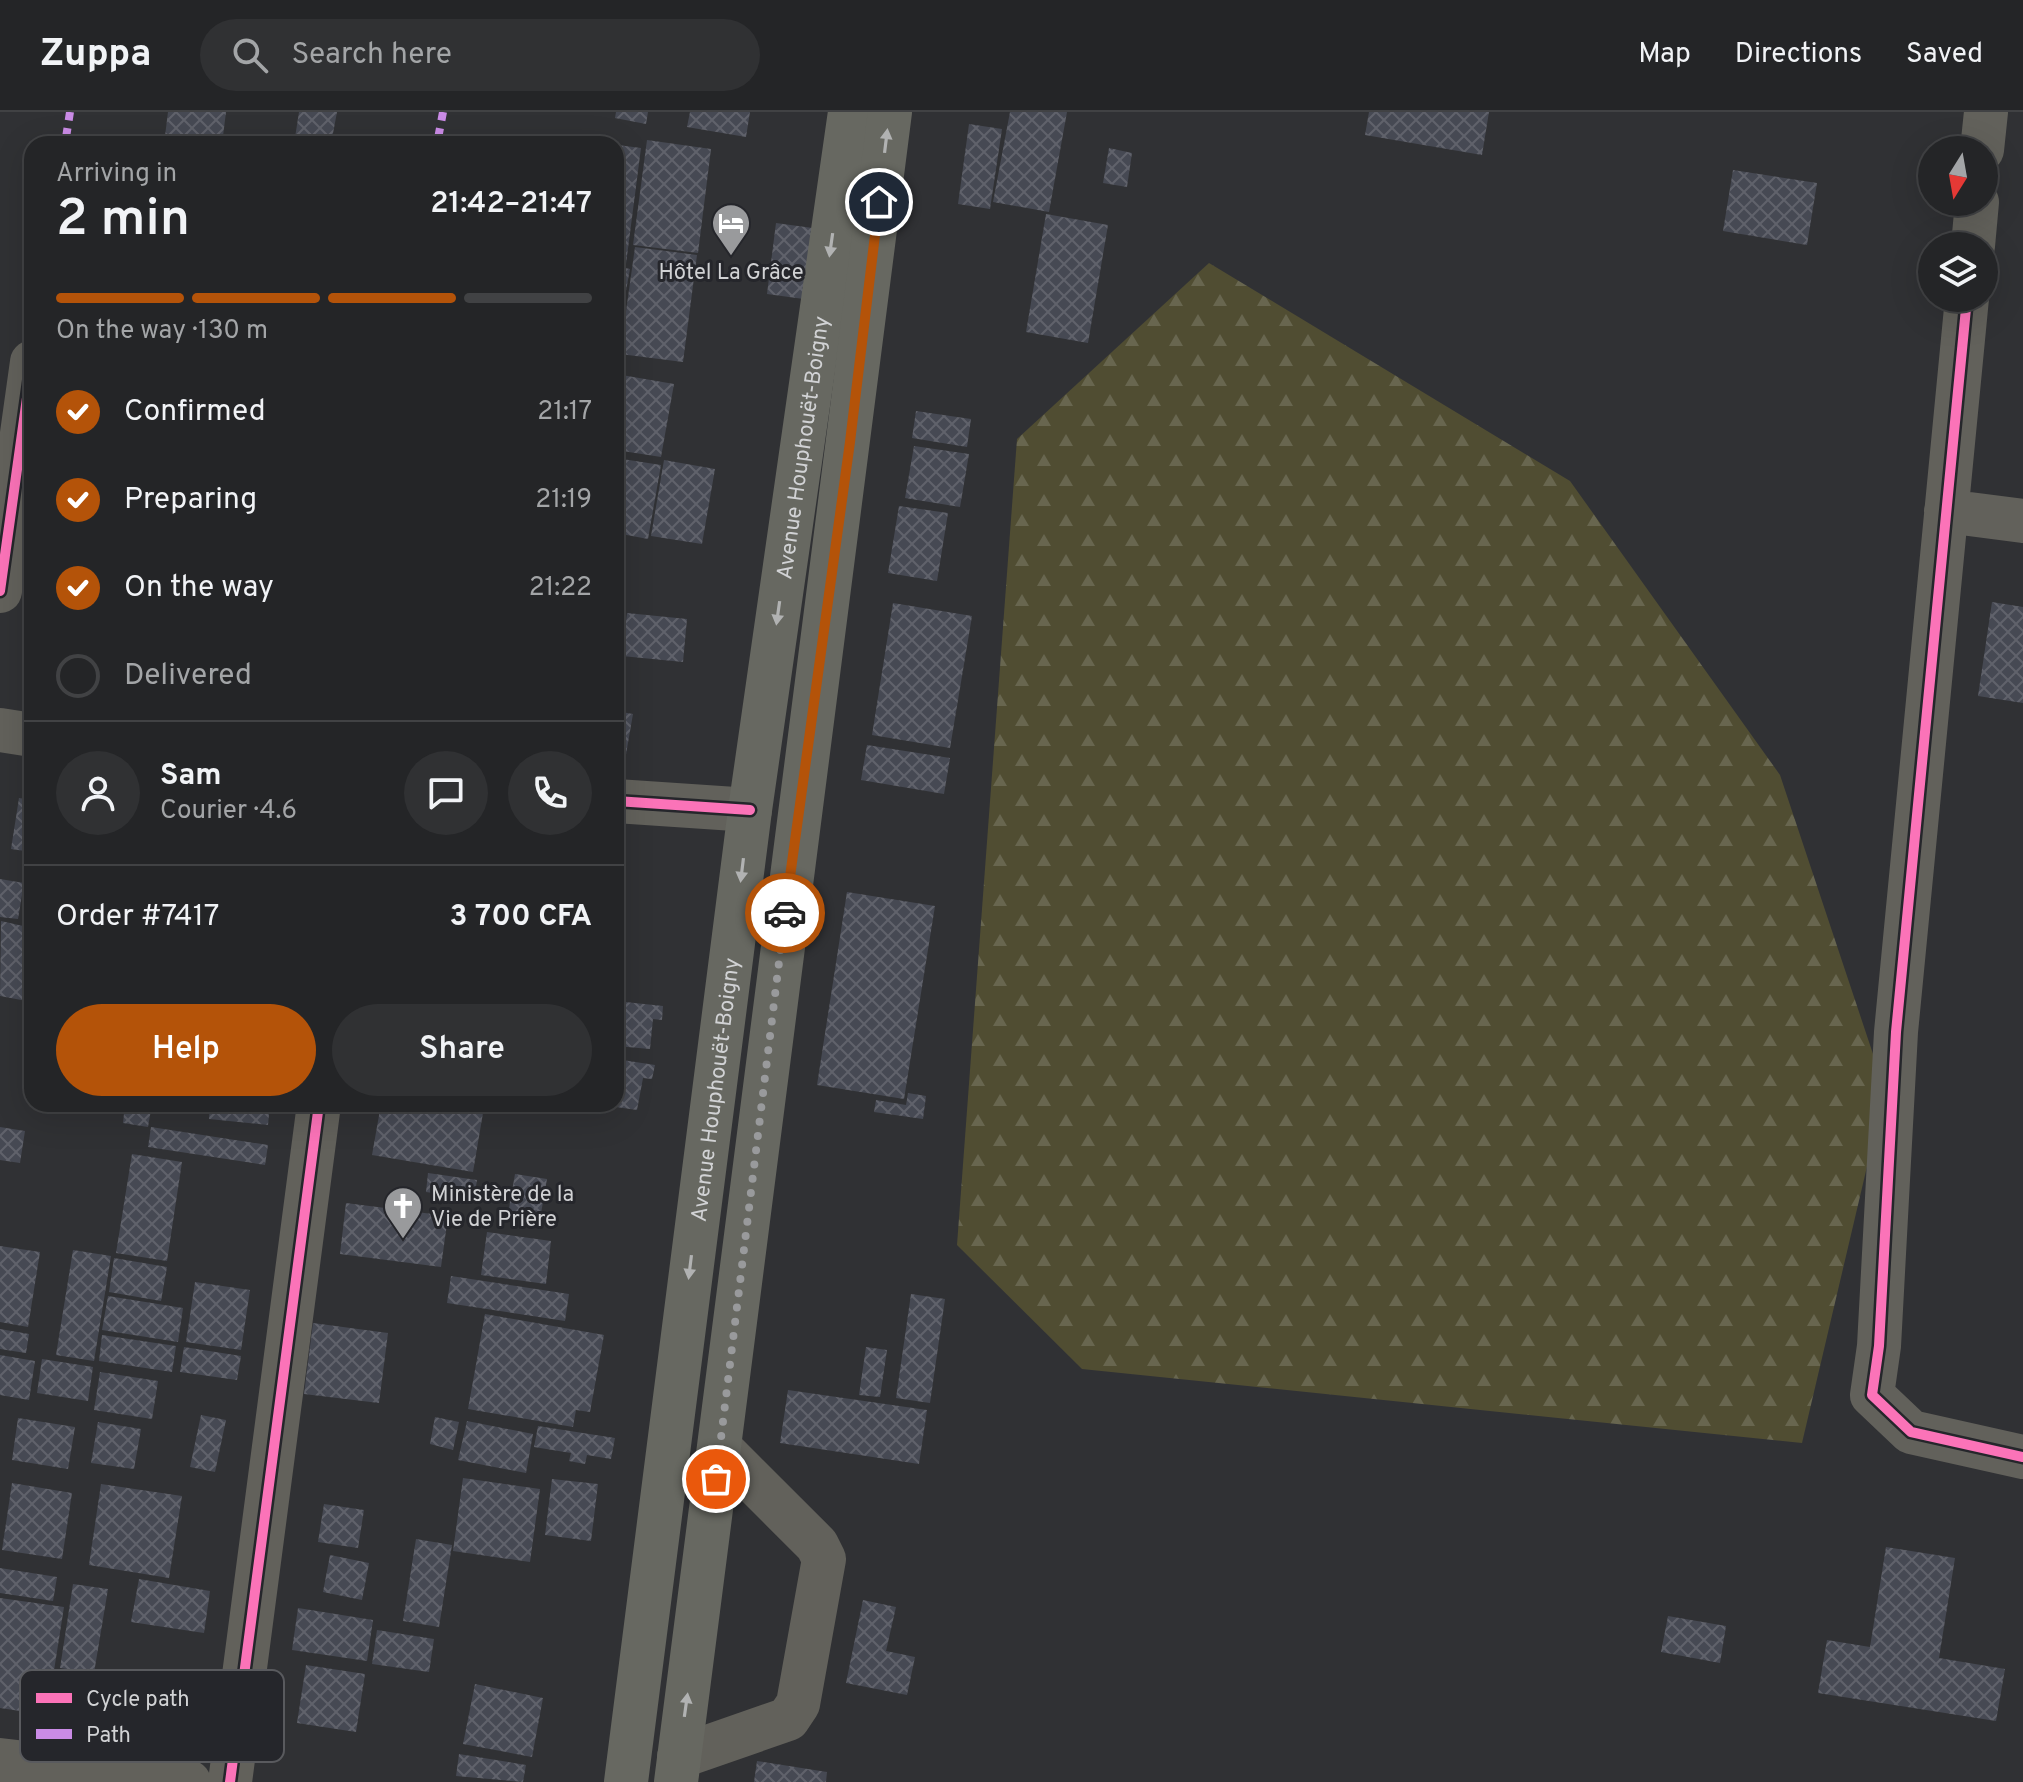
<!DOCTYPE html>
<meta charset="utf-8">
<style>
:root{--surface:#242527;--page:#303133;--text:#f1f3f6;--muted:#a3a5a7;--line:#414244;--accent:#b45309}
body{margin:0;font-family:Overpass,sans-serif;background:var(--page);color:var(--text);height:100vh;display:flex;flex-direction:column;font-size:30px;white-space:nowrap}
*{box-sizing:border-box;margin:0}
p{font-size:26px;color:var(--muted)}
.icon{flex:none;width:44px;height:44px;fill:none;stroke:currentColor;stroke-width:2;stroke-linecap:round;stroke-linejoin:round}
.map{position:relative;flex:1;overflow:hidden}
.side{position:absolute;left:24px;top:24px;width:600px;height:976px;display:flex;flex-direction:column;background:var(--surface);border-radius:24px;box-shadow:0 8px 32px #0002,0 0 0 2px var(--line)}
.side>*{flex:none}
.needle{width:52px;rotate:191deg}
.buttons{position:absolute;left:1918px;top:24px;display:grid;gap:16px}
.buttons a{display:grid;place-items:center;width:80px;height:80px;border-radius:50%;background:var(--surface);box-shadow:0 8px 32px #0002,0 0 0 2px var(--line);font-size:40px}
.pin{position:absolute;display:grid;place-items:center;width:68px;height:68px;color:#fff;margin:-34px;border:4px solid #fff;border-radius:50%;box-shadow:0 2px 8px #0007}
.courier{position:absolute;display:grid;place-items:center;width:80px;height:80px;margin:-40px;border:6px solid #b45309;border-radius:50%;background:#fff;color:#222;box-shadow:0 2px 10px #0007}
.overview em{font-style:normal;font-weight:600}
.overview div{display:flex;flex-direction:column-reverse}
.overview{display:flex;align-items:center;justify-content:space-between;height:136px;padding:0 32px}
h1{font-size:52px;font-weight:600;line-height:60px}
.bar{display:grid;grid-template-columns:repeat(4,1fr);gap:12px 8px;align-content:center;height:96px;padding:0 32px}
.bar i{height:10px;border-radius:6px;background:var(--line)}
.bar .on{background:var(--accent)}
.bar p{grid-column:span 4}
.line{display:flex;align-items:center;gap:20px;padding:0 32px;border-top:2px solid var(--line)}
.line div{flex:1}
.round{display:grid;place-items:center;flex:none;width:84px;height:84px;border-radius:42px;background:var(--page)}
ol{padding:0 32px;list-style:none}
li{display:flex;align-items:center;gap:24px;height:88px}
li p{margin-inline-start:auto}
li .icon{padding:8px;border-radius:50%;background:var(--accent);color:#fff;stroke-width:4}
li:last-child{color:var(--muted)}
li i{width:44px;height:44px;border:4px solid var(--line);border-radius:50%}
.primary-button{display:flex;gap:16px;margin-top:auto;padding:16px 32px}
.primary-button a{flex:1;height:92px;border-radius:48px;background:var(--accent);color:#fff;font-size:32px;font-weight:600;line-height:92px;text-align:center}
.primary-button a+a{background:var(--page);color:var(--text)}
header{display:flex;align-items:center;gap:48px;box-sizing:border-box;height:112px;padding:0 40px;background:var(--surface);border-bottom:2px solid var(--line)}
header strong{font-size:38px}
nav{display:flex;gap:44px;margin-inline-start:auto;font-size:28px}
.search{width:560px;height:72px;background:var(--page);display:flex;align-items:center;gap:20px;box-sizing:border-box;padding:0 28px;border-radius:44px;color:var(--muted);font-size:30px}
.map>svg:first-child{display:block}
</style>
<header>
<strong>Zuppa</strong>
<div class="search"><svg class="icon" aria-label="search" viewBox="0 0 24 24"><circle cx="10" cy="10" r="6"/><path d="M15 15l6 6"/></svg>Search here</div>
<nav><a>Map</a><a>Directions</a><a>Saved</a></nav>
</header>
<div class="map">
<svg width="2023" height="1670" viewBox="0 0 2023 1670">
<defs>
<pattern id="forest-firs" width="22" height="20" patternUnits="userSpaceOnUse" patternTransform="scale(2)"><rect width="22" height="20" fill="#504d32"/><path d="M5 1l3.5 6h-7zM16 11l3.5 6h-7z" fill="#68664f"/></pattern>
<pattern id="building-cross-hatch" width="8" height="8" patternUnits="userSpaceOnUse" patternTransform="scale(2)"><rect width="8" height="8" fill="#464953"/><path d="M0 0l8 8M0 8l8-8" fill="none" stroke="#60626b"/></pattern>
</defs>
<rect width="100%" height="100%" fill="#303134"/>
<path fill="url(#forest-firs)" d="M1209,151L1570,369L1780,663L1885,978L1802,1331L1082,1257L957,1133L1017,327Z"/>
<path fill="url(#building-cross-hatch)" d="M168,0H226L222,32H164Z
M299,0H337L331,32H294Z
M616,0H648L646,12L615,6Z
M690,0H750L746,25L687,15Z
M1010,0H1067L1049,100L993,90Z
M1369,0H1489L1482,43L1365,23Z
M969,12L1002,17L990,97L958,92Z
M647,28L711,37L698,141L633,133Z
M618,33L641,36L626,152L616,150Z
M1109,36L1132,41L1127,75L1103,71Z
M1733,58L1817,71L1807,133L1723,119Z
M1046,102L1108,113L1088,231L1026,220Z
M776,111L820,117L811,188L767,182Z
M635,135L697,143L683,250L620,242Z
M616,154L630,157L618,222H616Z
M616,262L674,272L661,345L616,338Z
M916,299L971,307L967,335L912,326Z
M914,334L969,342L960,395L905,386Z
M616,346L661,353L648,427L616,421Z
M664,348L715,357L702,432L651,424Z
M899,394L948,401L937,469L888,461Z
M1992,490L2023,495V591L1978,584Z
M893,491L972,504L950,636L872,623Z
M627,501L687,507L683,550L622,544Z
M616,599L633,602L625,648L616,646Z
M867,633L950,646L944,682L861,668Z
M19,686L32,688V740L11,737Z
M0,767L24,771L18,807L0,805Z
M847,780L935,794L904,987L817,973Z
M1,809L32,816V890L0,884Z
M616,889L663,894L662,908L653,907L650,937L616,934Z
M616,947L655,953L652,967L643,966L637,998L616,995Z
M908,981L926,984L923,1007L874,1000L876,988L906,993Z
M125,992H152L148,1015L123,1011Z
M210,992H270L268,1013L209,1007Z
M381,992H433L483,1001L473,1060L372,1043Z
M0,1015L25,1019L20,1051L0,1048Z
M151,1015L268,1033L265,1053L148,1035Z
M132,1042L182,1050L167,1149L116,1141Z
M428,1061L477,1068L474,1087L426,1080Z
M515,1062L547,1067L540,1107L508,1102Z
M346,1091L448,1104L441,1155L340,1142Z
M487,1120L551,1129L546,1172L481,1163Z
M0,1134L40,1140L28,1215L0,1210Z
M73,1138L111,1144L94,1249L56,1243Z
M114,1146L167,1155L161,1189L109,1180Z
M451,1164L569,1182L565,1209L447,1191Z
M195,1170L250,1178L241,1238L186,1230Z
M911,1182L945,1187L930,1291L896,1286Z
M108,1184L183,1196L178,1230L102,1218Z
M485,1202L604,1223L590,1300L576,1298L573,1315L468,1297Z
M313,1211L388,1221L379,1291L304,1282Z
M0,1217L29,1222L26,1241L0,1237Z
M102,1223L176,1234L172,1260L99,1249Z
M184,1235L241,1244L237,1268L180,1260Z
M866,1235L887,1238L880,1285L859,1283Z
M0,1243L35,1249L29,1288L0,1283Z
M42,1247L93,1255L88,1289L37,1281Z
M100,1260L158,1269L152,1307L94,1298Z
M788,1278L927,1298L919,1352L780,1331Z
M201,1303L226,1308L215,1360L190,1355Z
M435,1305L459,1310L453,1338L430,1332Z
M18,1306L75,1315L68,1357L12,1348Z
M467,1309L533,1322L526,1361L458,1348Z
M98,1310L141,1317L134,1357L91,1351Z
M538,1314L615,1326L611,1347L587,1343L585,1352L569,1349L571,1341L534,1335Z
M463,1366L540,1377L530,1450L453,1439Z
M552,1367L598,1372L591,1429L545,1423Z
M12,1371L72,1381L62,1447L2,1438Z
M101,1372L182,1384L169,1466L89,1453Z
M324,1392L364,1398L358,1436L318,1430Z
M416,1427L452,1433L439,1515L403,1509Z
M1886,1435L1955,1446L1939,1546L2005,1557L1996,1609L1818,1581L1827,1528L1870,1535Z
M330,1443L369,1451L362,1488L323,1480Z
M0,1456L57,1465L53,1489L0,1481Z
M139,1467L210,1479L204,1521L131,1510Z
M73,1472L108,1477L94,1561L60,1556Z
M0,1486L64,1495L47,1603L0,1596Z
M863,1488L896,1495L886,1539L915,1545L907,1583L846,1571Z
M298,1496L373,1508L367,1549L292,1538Z
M1668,1504L1726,1514L1720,1551L1661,1540Z
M377,1518L434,1527L429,1560L372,1552Z
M306,1553L365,1562L356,1620L297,1611Z
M475,1572L543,1586L532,1645L463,1632Z
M459,1642L526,1653L523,1670L456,1664Z
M757,1649L827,1660L826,1670H754Z"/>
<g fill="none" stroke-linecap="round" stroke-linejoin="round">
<path stroke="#62615b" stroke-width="44" d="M1982,38L1986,0
M1973,134L1977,90
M1967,186L1896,920L1879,1234L1872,1283L1911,1320L2023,1345
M1946,399L2023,409
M0,479L32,250
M0,618L32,623
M616,689L750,698
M679,1645L788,1607L798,1592L824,1447L817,1433L720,1336
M0,1648L189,1670
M230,1670L319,992"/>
<g stroke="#676861" stroke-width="44">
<path id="s1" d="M626,1670L750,698L850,0"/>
<path d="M676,1670L890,0"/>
</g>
<path stroke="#ca8be6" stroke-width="8" stroke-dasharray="16 8" stroke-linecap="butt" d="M65,32L70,0
M437,32L443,0"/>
<g stroke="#25262b" stroke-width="15">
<path id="cycleway" d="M1967,186L1896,920L1879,1234L1872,1283L1911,1320L2023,1345
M0,479L32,250
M616,689L750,698
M230,1670L319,992"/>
</g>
<use href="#cycleway" stroke="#fb73b8" stroke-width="10"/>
</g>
<defs><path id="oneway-solid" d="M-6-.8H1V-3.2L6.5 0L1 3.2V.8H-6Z" transform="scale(2)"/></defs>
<g fill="#b1b2b2">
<use href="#oneway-solid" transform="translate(886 29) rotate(-83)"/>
<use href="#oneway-solid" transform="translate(831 133) rotate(98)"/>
<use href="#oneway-solid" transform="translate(778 501) rotate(98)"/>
<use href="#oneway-solid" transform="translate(742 758) rotate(97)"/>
<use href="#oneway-solid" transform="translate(690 1155) rotate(97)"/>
<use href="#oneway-solid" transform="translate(686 1593) rotate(-82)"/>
</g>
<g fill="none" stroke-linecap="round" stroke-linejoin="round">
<path stroke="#999a9c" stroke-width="8" stroke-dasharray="0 14.4" d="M716,1367L785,801"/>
<path stroke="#b45309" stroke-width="10" d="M785,801L850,330L879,90"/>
</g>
<defs>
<g id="hotel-pin" transform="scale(2)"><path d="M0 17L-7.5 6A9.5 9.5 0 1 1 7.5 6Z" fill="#999a9c" stroke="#25262b"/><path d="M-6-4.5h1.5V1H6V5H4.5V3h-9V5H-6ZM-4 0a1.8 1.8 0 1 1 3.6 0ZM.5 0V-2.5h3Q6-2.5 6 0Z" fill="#fff"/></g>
<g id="church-pin" transform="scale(2)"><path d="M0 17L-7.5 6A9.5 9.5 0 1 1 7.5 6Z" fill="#999a9c" stroke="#25262b"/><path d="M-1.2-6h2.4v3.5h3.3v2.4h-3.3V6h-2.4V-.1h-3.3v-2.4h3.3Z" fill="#fff"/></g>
</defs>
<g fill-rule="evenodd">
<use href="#hotel-pin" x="731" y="111"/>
<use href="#church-pin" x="403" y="1094"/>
</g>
<g text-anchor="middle" stroke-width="6" stroke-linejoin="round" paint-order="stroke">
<g font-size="22" fill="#d1d2d4" stroke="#25262b">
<text x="731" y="167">Hôtel La Grâce</text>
<text x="431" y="1089" text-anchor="start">Ministère de la<tspan x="431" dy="25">Vie de Prière</tspan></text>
</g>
<g font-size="22" fill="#d1d2d4" stroke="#25262b">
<text dy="8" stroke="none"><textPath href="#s1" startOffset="1346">Avenue Houphouët-Boigny</textPath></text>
<text dy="8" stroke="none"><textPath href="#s1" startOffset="698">Avenue Houphouët-Boigny</textPath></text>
</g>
</g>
<rect x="20" y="1558" width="264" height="92" rx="12" fill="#25262b" stroke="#595a5e" stroke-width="2"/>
<rect x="36" y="1581" width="36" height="10" fill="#fb73b8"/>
<rect x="36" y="1617" width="36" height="10" fill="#ca8be6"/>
<g font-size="22" fill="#d1d2d4">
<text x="86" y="1594">Cycle path</text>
<text x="86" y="1630">Path</text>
</g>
</svg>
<div class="buttons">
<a><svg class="needle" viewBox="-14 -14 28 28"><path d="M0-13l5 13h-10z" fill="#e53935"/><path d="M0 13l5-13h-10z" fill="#a3a5a7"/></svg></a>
<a><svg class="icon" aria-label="layers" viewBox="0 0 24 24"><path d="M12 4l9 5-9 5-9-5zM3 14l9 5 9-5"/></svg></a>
</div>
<div class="pin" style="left:716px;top:1367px;background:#ea580c"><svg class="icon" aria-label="bag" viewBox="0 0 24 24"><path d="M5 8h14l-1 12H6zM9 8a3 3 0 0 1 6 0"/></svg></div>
<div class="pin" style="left:879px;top:90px;background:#1f2937"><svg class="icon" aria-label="home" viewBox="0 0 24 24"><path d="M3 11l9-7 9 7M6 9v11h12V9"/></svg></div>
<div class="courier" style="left:785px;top:801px"><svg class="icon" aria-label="car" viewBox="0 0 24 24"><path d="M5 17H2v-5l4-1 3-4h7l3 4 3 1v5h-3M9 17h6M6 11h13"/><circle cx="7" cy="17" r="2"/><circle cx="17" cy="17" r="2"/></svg></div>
<section class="side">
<div class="overview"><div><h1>2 min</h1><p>Arriving in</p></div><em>21:42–21:47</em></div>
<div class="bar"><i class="on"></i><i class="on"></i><i class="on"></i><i></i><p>On the way · 130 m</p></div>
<ol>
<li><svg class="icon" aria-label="check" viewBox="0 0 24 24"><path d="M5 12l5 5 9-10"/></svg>Confirmed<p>21:17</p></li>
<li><svg class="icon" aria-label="check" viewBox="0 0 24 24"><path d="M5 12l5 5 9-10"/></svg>Preparing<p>21:19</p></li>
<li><svg class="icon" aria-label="check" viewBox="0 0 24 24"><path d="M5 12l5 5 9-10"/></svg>On the way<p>21:22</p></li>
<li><i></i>Delivered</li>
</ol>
<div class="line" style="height:144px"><a class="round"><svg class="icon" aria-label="person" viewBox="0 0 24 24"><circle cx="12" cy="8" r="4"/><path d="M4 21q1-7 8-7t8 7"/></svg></a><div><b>Sam</b><p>Courier · 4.6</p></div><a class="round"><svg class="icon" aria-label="chat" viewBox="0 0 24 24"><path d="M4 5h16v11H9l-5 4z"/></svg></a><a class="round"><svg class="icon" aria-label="phone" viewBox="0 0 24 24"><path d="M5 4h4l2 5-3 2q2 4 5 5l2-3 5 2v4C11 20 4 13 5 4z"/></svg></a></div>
<div class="line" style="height:104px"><div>Order #7417</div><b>3 700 CFA</b></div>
<div class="primary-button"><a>Help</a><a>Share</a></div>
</section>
</div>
